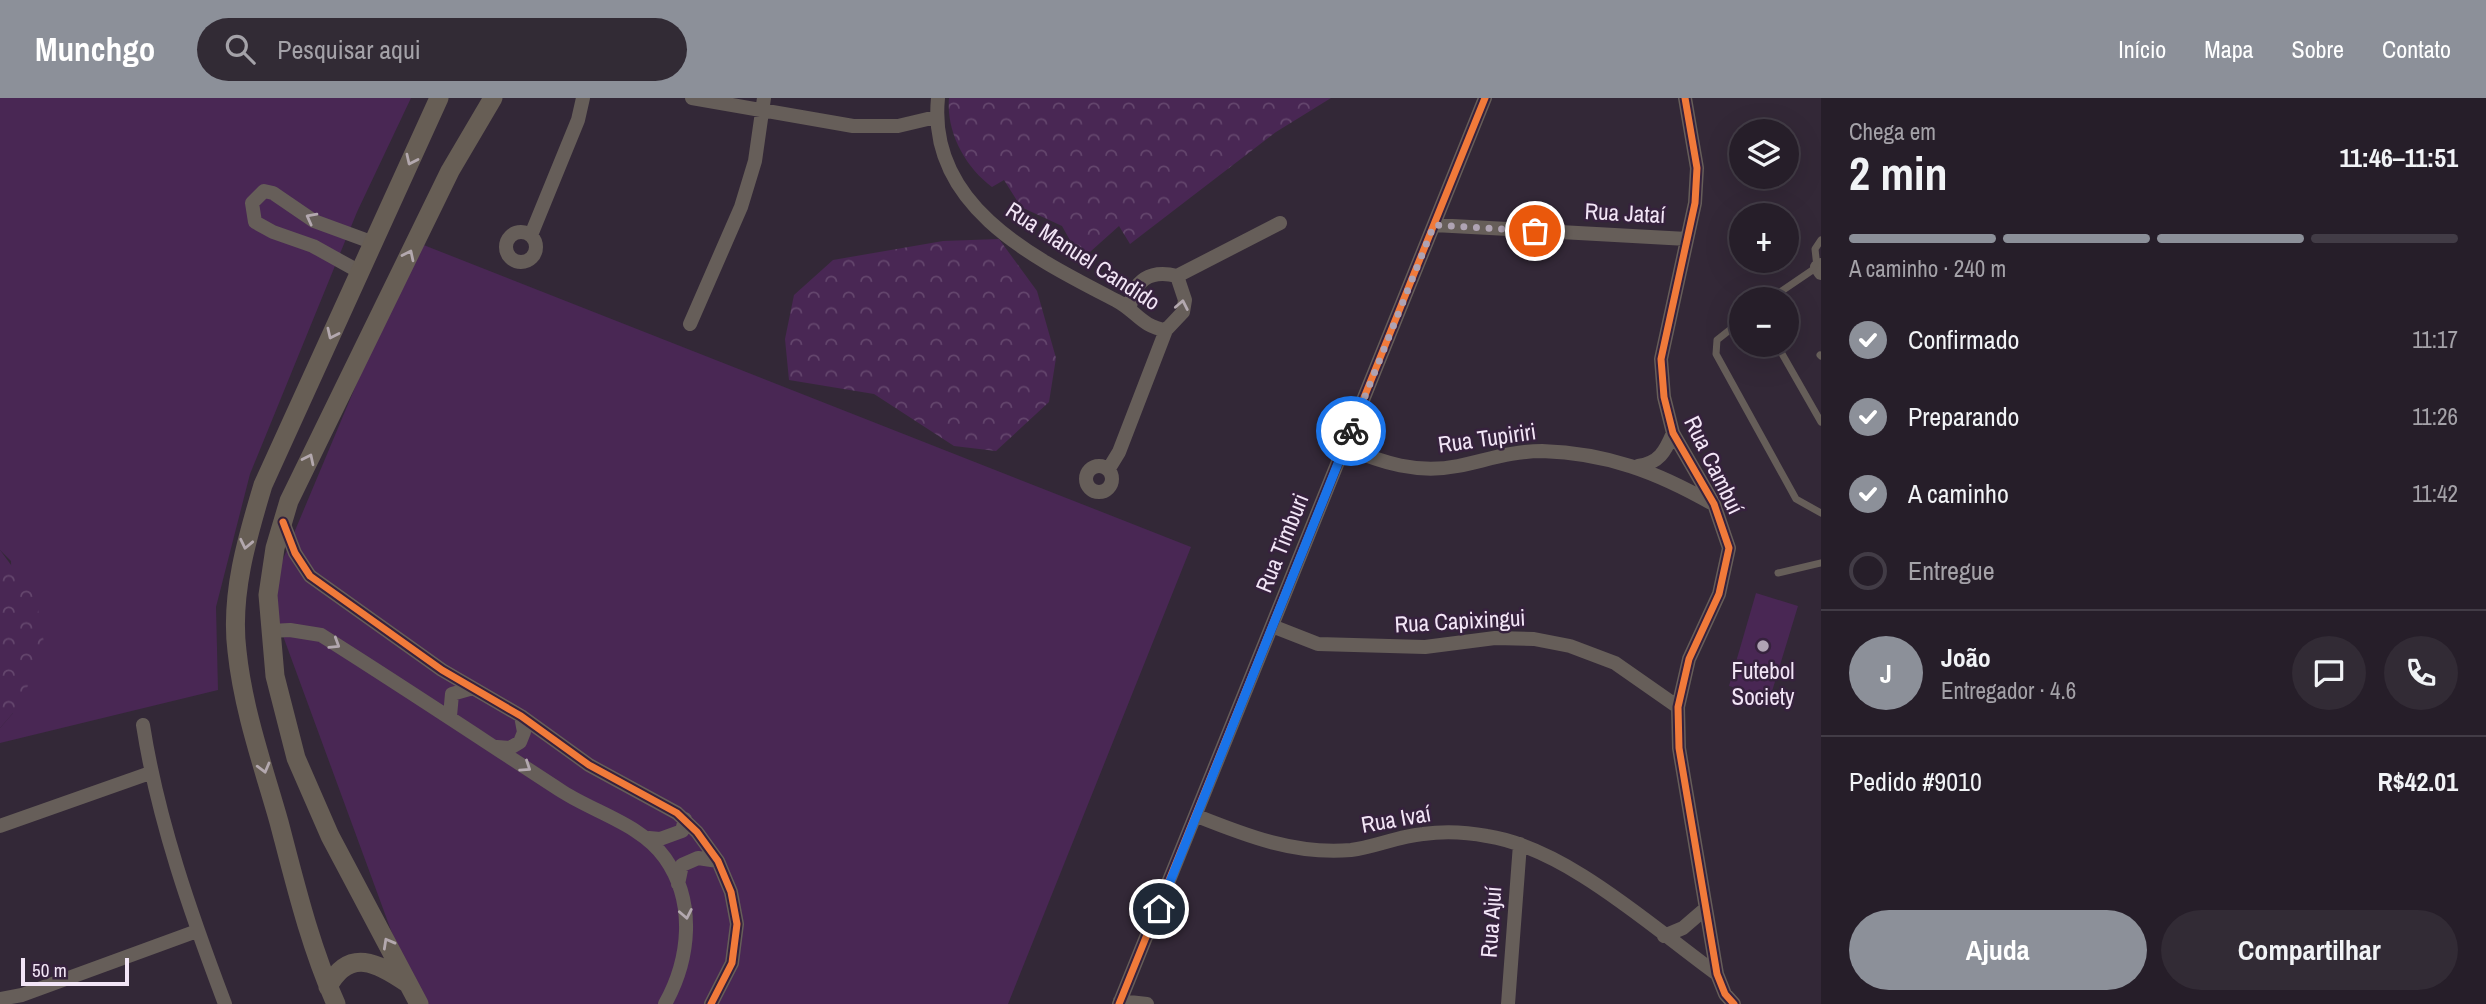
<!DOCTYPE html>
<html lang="pt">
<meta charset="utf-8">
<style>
:root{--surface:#261e29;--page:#322b35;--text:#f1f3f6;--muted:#a4a2a8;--line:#423c46;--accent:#8c9099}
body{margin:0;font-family:"Archivo Narrow",sans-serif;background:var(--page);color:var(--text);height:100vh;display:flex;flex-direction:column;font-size:26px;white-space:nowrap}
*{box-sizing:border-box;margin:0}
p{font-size:23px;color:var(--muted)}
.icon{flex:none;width:38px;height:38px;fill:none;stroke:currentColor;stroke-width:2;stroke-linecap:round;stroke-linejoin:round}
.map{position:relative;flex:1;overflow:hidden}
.side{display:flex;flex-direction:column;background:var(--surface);width:665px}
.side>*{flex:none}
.tools{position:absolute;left:1729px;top:21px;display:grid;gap:14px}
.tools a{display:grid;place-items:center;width:70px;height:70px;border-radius:50%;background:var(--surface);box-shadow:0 7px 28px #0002,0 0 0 2px var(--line);font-size:35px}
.scale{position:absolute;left:21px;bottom:18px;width:108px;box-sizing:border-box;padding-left:7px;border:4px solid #f2e5f6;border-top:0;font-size:19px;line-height:24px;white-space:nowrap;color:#f2e5f6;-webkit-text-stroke:5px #36223d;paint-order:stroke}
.pin{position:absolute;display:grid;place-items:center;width:60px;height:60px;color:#fff;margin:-30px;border:4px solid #fff;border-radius:50%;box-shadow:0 2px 7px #0007}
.courier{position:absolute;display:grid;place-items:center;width:70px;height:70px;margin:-35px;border:5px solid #1a73e8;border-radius:50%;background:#fff;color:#222;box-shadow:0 2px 9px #0007}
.overview em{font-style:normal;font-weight:700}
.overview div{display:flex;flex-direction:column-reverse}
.overview{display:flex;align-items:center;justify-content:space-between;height:119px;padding:0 28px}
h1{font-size:46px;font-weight:700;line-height:52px}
.bar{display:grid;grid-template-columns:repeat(4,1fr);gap:10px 7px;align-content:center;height:84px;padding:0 28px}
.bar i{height:9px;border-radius:5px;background:var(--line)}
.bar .current{background:var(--accent)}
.bar p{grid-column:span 4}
.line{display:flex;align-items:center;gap:18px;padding:0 28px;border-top:2px solid var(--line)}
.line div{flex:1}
.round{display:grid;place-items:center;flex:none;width:74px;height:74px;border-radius:37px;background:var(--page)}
ol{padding:0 28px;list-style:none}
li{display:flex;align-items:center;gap:21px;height:77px}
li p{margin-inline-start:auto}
li .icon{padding:7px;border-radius:50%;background:var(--accent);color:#fff;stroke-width:4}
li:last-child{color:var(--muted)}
li i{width:38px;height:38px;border:4px solid var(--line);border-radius:50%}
.action{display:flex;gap:14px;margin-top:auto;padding:14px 28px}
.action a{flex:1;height:80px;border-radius:42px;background:var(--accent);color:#fff;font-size:28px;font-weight:700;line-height:80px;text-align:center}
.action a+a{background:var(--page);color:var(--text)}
header{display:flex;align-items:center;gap:42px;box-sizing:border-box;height:98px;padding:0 35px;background:var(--accent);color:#fff}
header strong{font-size:33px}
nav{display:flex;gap:38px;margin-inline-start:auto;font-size:24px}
.search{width:490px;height:63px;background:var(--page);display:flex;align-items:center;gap:18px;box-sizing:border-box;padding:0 24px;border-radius:38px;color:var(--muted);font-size:26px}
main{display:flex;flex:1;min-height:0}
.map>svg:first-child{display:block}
</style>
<header>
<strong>Munchgo</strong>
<div class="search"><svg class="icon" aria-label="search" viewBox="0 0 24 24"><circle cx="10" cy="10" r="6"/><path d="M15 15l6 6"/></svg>Pesquisar aqui</div>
<nav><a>Início</a><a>Mapa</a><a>Sobre</a><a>Contato</a></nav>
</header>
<main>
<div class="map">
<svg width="1821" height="906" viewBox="0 0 1821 906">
<defs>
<pattern id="forest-crowns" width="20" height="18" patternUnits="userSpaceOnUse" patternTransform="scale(1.75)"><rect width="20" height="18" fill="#492754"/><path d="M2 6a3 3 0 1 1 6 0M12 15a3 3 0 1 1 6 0" fill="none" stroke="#64466d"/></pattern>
</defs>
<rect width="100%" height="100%" fill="#332837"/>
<path fill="#492754" d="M0,0H411L357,114L250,376L216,509L218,592L0,645V630L13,615L11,463L0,452Z
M416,144L1191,449L1008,906H418L268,497Z
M1756,495L1798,508L1770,600L1729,588Z"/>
<path fill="url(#forest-crowns)" d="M949,0H1331L1276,34L1130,146L1119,128L1081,162L1062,128L1021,109L1004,82L992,89C965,69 946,34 949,0Z
M999,141L1037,193L1056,260L1049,304L996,353L954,348L874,296L789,282L785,241L794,197L833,162L943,143Z
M0,452L36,501L46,555L13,615L0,630Z"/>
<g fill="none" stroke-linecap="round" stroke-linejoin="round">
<path stroke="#665e59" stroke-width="7" d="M1770,201L1817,169L1815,151L1821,142
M1741,223L1717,242L1716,256L1796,401L1821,415
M1777,247L1821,324
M1820,257L1821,258
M1778,475L1821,465"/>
<path stroke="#665e59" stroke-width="14" d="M692,0L853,28H898L936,19
M938,0C927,109 1036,161 1117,203C1136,213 1142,229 1166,232
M1685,0L1697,70L1695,105L1661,261L1664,299L1673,335L1714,406L1729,450L1719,496L1689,561L1678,609L1679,650L1717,876L1725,896L1734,906
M1434,127L1687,141
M506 149a15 15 0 1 1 30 0a15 15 0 1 1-30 0Z
M531,137L578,22L583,0
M1821,167L1817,169L1821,175
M360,174L313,148L273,134L255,124L252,105L264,93L273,95L314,123L374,145
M1177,178L1280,125
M690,226L741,109L755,63L764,0
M1345,349C1383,365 1417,376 1458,368C1487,362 1513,353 1542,353C1607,355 1657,374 1713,406
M1638,368C1659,365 1665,354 1673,335
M1086 381a13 13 0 1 1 26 0a13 13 0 1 1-26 0Z
M1108,372L1119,354L1166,232L1183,214L1185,202L1177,178C1151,171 1133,182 1130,209
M283,424L295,455L310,478L442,572L521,618L589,667L677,715L697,734L718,763L731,794L737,826L732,865L711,906
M1272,528L1318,546L1425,549L1495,540L1534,541L1570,548L1615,565L1678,609
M270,533L290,532L321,537C402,588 483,642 563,694C596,715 642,727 665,760C696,804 690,861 665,906
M450,618L452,596L473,590
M143,627C158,723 191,816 225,906
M497,649L510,650L520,644L524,634L521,618
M1197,718C1247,738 1296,757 1351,752C1375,749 1399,738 1423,736C1444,733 1466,734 1487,738C1566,750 1652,829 1717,876
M0,728L150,675
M649,740L660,741L682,733L685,721
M678,786L682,767L698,760L718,763
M1664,838L1683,830L1705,811
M0,901L22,897L197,833
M1120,903L1147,906
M1119,906L1485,0
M1508,906L1520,746"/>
<path stroke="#675e55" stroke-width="19" d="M328,889C349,849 378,865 407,885
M336,906C310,848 295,785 279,724C263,668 243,611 237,553C230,497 247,440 263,387L439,0
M419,906L330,738L296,660L275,578L268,497L275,450L289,403L450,73L493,0"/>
<g stroke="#36223d" stroke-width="11">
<path id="cycleway" d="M1685,0L1697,70L1695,105L1661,261L1664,299L1673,335L1714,406L1729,450L1719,496L1689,561L1678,609L1679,650L1717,876L1725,896L1734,906
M283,424L295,455L310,478L442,572L521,618L589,667L677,715L697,734L718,763L731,794L737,826L732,865L711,906
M1119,906L1485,0"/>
</g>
<use href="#cycleway" stroke="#f17a3a" stroke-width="7"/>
</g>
<defs><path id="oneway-chevron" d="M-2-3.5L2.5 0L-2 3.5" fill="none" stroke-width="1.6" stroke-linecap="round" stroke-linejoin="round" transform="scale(1.75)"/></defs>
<g stroke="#b3a8ae">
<use href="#oneway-chevron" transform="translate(411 62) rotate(115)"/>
<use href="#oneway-chevron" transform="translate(409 157) rotate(-64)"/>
<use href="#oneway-chevron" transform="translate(332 236) rotate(115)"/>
<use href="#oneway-chevron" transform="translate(309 361) rotate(-64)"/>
<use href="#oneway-chevron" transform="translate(246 446) rotate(102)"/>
<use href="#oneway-chevron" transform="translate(264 670) rotate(75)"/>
<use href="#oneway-chevron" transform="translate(388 845) rotate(-119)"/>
</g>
<g stroke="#b3a8af">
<use href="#oneway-chevron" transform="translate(311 120) rotate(-152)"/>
<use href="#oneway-chevron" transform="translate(1182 207) rotate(-79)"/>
<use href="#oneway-chevron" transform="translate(335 546) rotate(32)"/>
<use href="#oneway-chevron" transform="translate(526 669) rotate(34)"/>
<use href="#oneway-chevron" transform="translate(686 816) rotate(79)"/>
</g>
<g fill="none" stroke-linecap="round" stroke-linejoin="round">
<path stroke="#afa3b3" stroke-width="7" stroke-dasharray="0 12.6" d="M1351,333L1434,127L1535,133"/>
<path stroke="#1a73e8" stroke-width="9" d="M1159,811L1351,333"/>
</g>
<circle fill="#afa3b3" stroke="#36223d" stroke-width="2.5" cx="1763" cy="548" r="7"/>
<g text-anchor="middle" stroke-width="5" stroke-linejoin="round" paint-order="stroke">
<g font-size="23" fill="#f2e5f6" stroke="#36223d">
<text transform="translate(1625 115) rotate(3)" y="8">Rua Jataí</text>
<text transform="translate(1083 158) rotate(33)" y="8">Rua Manuel Candido</text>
<text transform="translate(1487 340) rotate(-8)" y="8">Rua Tupiriri</text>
<text transform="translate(1714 367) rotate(64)" y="8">Rua Cambuí</text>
<text transform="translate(1282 445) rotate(-68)" y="8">Rua Timburi</text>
<text transform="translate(1460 523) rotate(-3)" y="8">Rua Capixingui</text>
<text transform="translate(1396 721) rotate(-10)" y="8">Rua Ivaí</text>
<text transform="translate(1491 824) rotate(-86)" y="8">Rua Ajuí</text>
</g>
<g font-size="23" fill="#f2e5f6" stroke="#36223d">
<text x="1763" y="581">Futebol<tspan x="1763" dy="26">Society</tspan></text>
</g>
</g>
</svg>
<div class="tools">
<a><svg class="icon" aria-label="layers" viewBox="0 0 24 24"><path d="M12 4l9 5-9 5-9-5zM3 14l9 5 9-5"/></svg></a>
<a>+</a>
<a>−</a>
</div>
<div class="scale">50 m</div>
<div class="pin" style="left:1535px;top:133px;background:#ea580c"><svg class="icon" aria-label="bag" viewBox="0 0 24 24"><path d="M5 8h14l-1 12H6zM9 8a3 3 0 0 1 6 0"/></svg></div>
<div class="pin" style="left:1159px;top:811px;background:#1f2937"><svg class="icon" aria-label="home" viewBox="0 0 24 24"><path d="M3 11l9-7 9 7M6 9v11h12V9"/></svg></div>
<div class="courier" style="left:1351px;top:333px"><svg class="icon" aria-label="bike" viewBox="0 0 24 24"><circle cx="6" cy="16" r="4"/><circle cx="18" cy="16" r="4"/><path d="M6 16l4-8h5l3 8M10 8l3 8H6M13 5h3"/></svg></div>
</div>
<section class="side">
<div class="overview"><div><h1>2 min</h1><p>Chega em</p></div><em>11:46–11:51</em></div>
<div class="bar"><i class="current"></i><i class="current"></i><i class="current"></i><i></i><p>A caminho · 240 m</p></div>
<ol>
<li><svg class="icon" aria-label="check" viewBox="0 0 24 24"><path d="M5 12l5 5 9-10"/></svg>Confirmado<p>11:17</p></li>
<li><svg class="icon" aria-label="check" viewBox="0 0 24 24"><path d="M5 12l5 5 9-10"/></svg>Preparando<p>11:26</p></li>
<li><svg class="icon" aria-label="check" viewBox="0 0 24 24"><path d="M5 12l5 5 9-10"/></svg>A caminho<p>11:42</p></li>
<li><i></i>Entregue</li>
</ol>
<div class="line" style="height:126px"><b class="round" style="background:var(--accent);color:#fff">J</b><div><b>João</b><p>Entregador · 4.6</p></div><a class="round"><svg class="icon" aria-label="chat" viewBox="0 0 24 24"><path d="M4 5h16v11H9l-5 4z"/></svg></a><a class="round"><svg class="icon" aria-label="phone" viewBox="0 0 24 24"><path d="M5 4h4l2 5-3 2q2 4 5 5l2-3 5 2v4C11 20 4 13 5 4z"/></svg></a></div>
<div class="line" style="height:91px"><div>Pedido #9010</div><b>R$42.01</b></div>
<div class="action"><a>Ajuda</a><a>Compartilhar</a></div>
</section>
</main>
